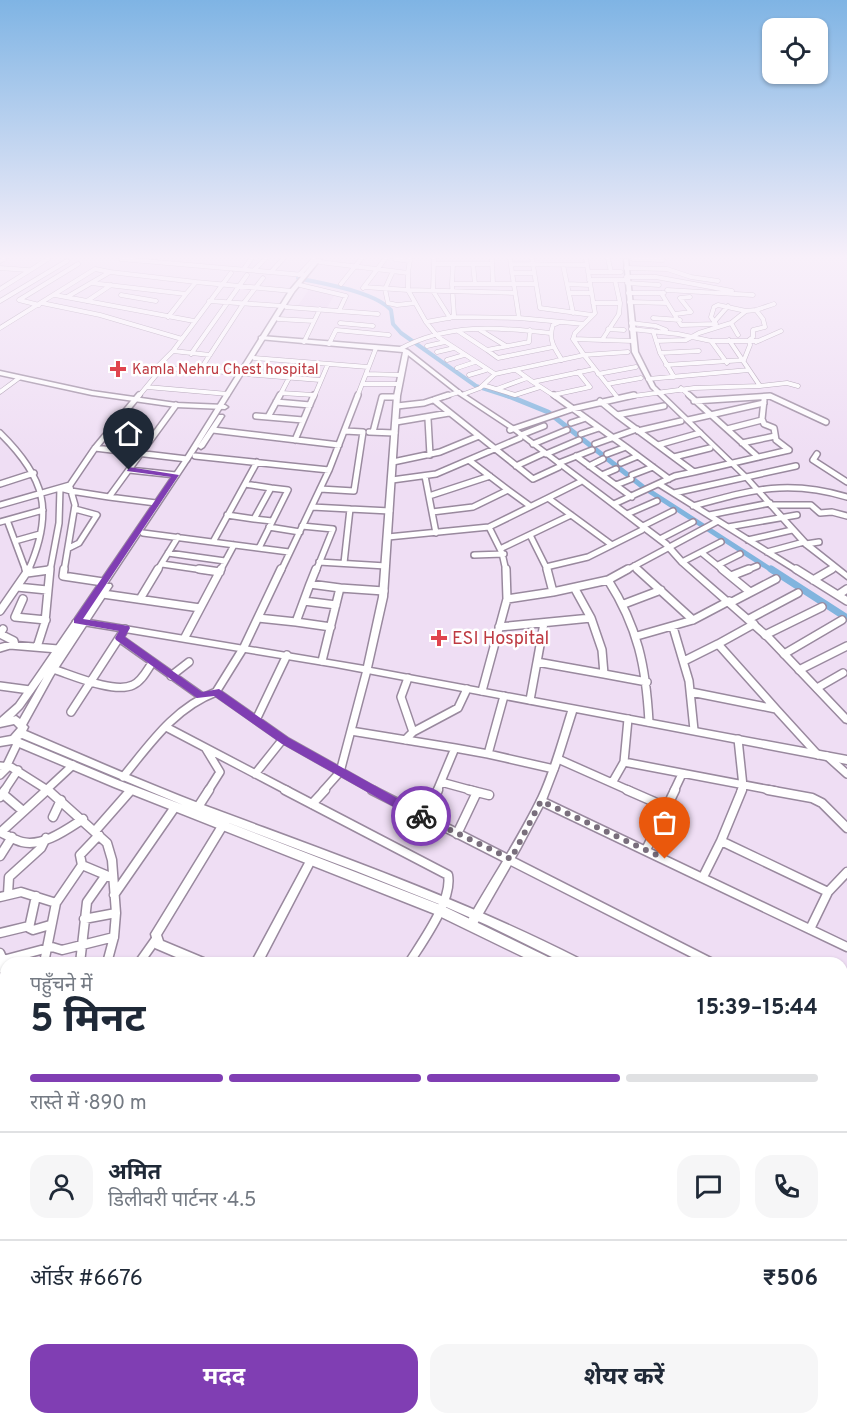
<!DOCTYPE html>
<html lang="hi">
<meta charset="utf-8">
<style>
:root{--surface:#fff;--page:#f6f6f7;--text:#1f2937;--muted:#747a83;--line:#e0e1e3;--accent:#803eb3}
body{margin:0;font-family:Overpass,"Noto Sans Devanagari",sans-serif;background:var(--page);color:var(--text);height:100vh;display:flex;flex-direction:column;font-size:22px;white-space:nowrap}
*{box-sizing:border-box;margin:0}
p{font-size:20px;color:var(--muted)}
.icon{flex:none;width:33px;height:33px;fill:none;stroke:currentColor;stroke-width:2;stroke-linecap:round;stroke-linejoin:round}
.map{position:relative;flex:1;overflow:hidden}
.drawer{position:absolute;left:0px;top:957px;width:848px;height:468px;display:flex;flex-direction:column;background:var(--surface);border-radius:18px 18px 0 0;box-shadow:0 2px 4px #0004}
.drawer>*{flex:none}
.controls{position:absolute;left:762px;top:18px;display:grid;gap:12px}
.controls a{display:grid;place-items:center;width:66px;height:66px;border-radius:12px;background:var(--surface);box-shadow:0 2px 4px #0004;font-size:30px}
.pin{position:absolute;display:grid;place-items:center;width:51px;height:51px;color:#fff;margin:-62px -26px;border-radius:50% 50% 50% 0;rotate:-45deg;box-shadow:0 0 6px #0007}
.pin .icon{rotate:45deg}
.courier{position:absolute;display:grid;place-items:center;width:60px;height:60px;margin:-30px;border:4px solid #803eb3;border-radius:50%;background:#fff;color:#222;box-shadow:0 2px 8px #0007}
.headline em{font-style:normal;font-weight:700}
.headline div{display:flex;flex-direction:column-reverse}
.headline{display:flex;align-items:center;justify-content:space-between;height:102px;padding:0 30px}
h1{font-size:39px;font-weight:700;line-height:45px}
.bar{display:grid;grid-template-columns:repeat(4,1fr);gap:9px 6px;align-content:center;height:72px;padding:0 30px}
.bar i{height:8px;border-radius:4px;background:var(--line)}
.bar .selected{background:var(--accent)}
.bar p{grid-column:span 4}
.line{display:flex;align-items:center;gap:15px;padding:0 30px;border-top:2px solid var(--line)}
.line div{flex:1}
.round{display:grid;place-items:center;flex:none;width:63px;height:63px;border-radius:18px;background:var(--page)}
.primary-button{display:flex;gap:12px;margin-top:auto;padding:12px 30px}
.primary-button a{flex:1;height:69px;border-radius:18px;background:var(--accent);color:#fff;font-size:24px;font-weight:700;line-height:69px;text-align:center}
.primary-button a+a{background:var(--page);color:var(--text)}
.map>svg:first-child{display:block}
</style>
<div class="map">
<svg width="847" height="1425" viewBox="0 0 847 1425">
<rect width="100%" height="100%" fill="#efdef4"/>
<path fill="#e8d2ef" d="M310,288L334,296L326,309L297,307Z"/>
<g fill="none" stroke-linecap="round" stroke-linejoin="round">
<path stroke="#81b4de" stroke-width="4" d="M298,278C323,284 374,291 391,310L393,324L401,333L476,386L510,397"/>
<path stroke="#81b4de" stroke-width="5" d="M506,395L548,412L643,487L773,571"/>
<path stroke="#81b4de" stroke-width="7" d="M771,569L847,618"/>
<g stroke="#99899e" stroke-width="5">
<path id="minor-far4" d="M121,259L304,275
M395,259L410,261
M434,259L433,291L450,318
M532,259L540,308L592,315
M608,259L611,272
M633,259L663,260
M0,261L4,259
M320,262L408,273L410,259
M434,264H492
M473,264L475,284
M511,264L587,265
M563,265L573,313
M0,268L28,270
M626,268L667,269L691,277L718,281
M244,269L251,259
M255,269L265,259
M393,271L385,289L388,303L397,305L415,303
M271,272L283,259
M588,272H621
M512,273H534
M299,275L314,259
M626,277H656L732,291
M589,280H626
M196,282L292,291
M91,283L110,272L196,282L186,294
M627,283L659,285
M341,284L361,259
M452,284L453,264
M493,284H536
M567,284L590,285
M300,285L346,296L339,311
M364,287L408,290V273
M363,288L385,259
M0,289L48,259
M408,290L426,322L454,317L519,318L510,259
M408,290L515,293
M667,290L753,295
M569,293H591
M628,293H664
M661,293L681,325L716,324L711,317L714,307L718,305L746,311
M55,295L194,321
M121,295L156,301
M67,297L91,283L186,294L168,317
M0,301L67,261
M87,301L111,285
M209,301L282,306
M629,302L667,303
M42,303L100,315L182,339
M593,303H620L615,280
M39,305L19,300L78,264
M286,307L378,314
M756,310L774,304
M675,314L691,312L680,298L690,297
M450,318L454,315L452,284H493L492,259
M519,318L584,324
M653,318L680,320
M278,319L314,321
M426,322L438,337L495,374L584,355L573,339L633,341
M560,322L553,325C548,339 554,348 562,360
M714,322L728,306
M340,323L373,326
M631,323L656,326L666,330
M731,323L738,335
M0,328L95,269L110,272
M608,329L624,330
M631,329L678,334L711,341H758
M480,330L506,346
M458,331L487,350L529,342L530,330
M653,331L660,353L674,377
M573,339L575,333L595,313L586,259
M602,340L619,314L620,303
M656,341L686,340L699,333L731,323L746,311L756,310L763,319L765,327L753,330V337L749,340L750,345L744,360L666,365
M711,341L727,363
M304,342L320,309
M756,342L781,331
M329,344L336,330L389,335
M427,346L445,342
M400,349C447,323 498,327 550,333
M487,350L498,358L553,347
M173,351L210,355
M437,352L454,348
M660,353L699,351
M191,354L247,275
M584,355L617,397
M584,355L628,352
M254,358L368,367
M447,360L464,355
M162,368L241,373
M457,368L475,362
M200,370L243,304L263,278
M516,370L533,382L594,369
M245,374L320,380
M367,374L400,375
M598,374L636,367
M469,375L486,370
M648,379L749,370
M533,382L553,395L590,387L578,372
M363,384H399
M607,384L641,378
M483,385L515,395L540,387
M760,386L787,383L798,386
M147,387L228,394
M681,388L691,397
M497,389L527,378
M0,392L19,378
M281,393L314,395
M464,394L480,388L495,374
M553,395L556,397
M138,397L162,368L159,365L173,351L231,273
M279,397L289,378
M314,397L328,364
M357,397L376,348
M443,397L459,392
M626,397L694,388L760,386L729,340
M755,397H772"/>
</g>
<g stroke="#99899e" stroke-width="8">
<path id="minor-far3" d="M280,395L268,417L303,420
M554,395L626,447L607,454
M689,395L758,457
M434,400L533,479L559,467
M764,400L762,419L764,424L774,428L776,440L789,450
M600,401L617,415L664,406
M694,401L770,396L826,422
M276,402L310,405
M397,406L424,403L448,395
M617,415L694,472L789,450
M256,416L268,417
M428,419L430,455
M688,420L764,403
M396,422L449,413
M571,423L586,418
M727,429L762,420
M213,430L339,445
M510,430L572,409L634,395
M638,431L681,421
M369,432L395,433
M373,432L382,397H397
M0,433C45,477 55,511 28,571
M581,434L599,428
M521,435L544,426
M295,440L314,395
M742,443L775,436
M533,444L567,430
M595,444L637,429
M658,445L700,433
M626,447L669,479
M95,448L187,459
M546,454L579,440
M817,454L813,460L847,482
M195,456L329,470
M576,456L632,497
M674,457L710,448
M470,461L508,490
M393,462L440,452L479,436
M559,463L592,450
M621,463L638,456
M516,466L542,454
M589,466L603,459
M129,470L176,475
M602,475L616,469
M632,475L653,467
M425,476L436,533
M392,480L436,474L520,438
M0,484L34,473
M659,484L798,571
M616,485L631,479
M70,487L71,491L109,497L176,405
M320,489L354,491L363,432L345,431
M674,493L796,466
M429,496L490,476
M109,497L156,503
M548,498L580,482
M614,504L675,476L694,472
M0,505L70,485L95,448L139,395
M771,505H811L820,513L832,512L847,516
M693,506C751,490 787,479 847,497
M312,507L350,509L344,563
M350,509L390,511
M432,512L473,507L508,490L530,506
M627,514L657,501
M227,515L254,519L271,488L245,484
M709,515L770,503
M254,519L272,521
M7,520L26,571
M0,522L43,510
M302,526L333,529L316,571
M643,526L673,511
M269,527L300,532
M489,527L502,553L506,571
M728,527L797,515
M143,533L289,552
M530,535L546,567
M388,537L489,527L548,498L612,545
M660,539L693,522
M748,540L792,530
M15,541L40,534
M213,542L257,462
M806,544L819,542
M69,548L79,543L97,515L75,509
M259,548L288,490L271,488
M502,548L571,515
M767,552L804,542
M168,553L225,561
M702,553L724,571
M474,555L504,554
M319,562L386,566
M682,562L721,542
M162,564L210,571
M718,565L740,554
M634,566L639,571
M44,571L49,570
M50,571L59,523L60,488L71,491L75,505L64,571
M157,571L178,537
M220,571L234,545
M281,571L329,470L358,395
M547,571L546,567L588,557L642,530
M625,571L718,521
M745,571L757,566
M829,571L834,568"/>
</g>
<g stroke="#99899e" stroke-width="10">
<path id="minor-far2" d="M26,569L27,573L49,570
M64,569L63,576L103,582
M199,569L220,572
M281,569L244,647L216,692L286,741L375,791
M316,569L310,584L340,588L322,661
M506,569L507,599
M547,569L553,592L608,580
M628,569L608,580C638,627 646,667 649,722
M637,569L693,620
M722,569L750,592
M796,569L847,601
M731,576L749,569
M813,580L832,569
M17,587L47,590
M340,588L384,591
M575,589L591,618
M103,594L200,608
M838,595L847,589
M23,599L15,617L46,620
M140,599L158,569
M304,601L336,605
M730,603L776,579
M624,604L661,590
M0,611L29,569
M258,618L296,622L310,584
M749,619L798,593
M296,622L331,627
M754,624L718,644L776,709
M499,627L591,618L602,650L604,674L647,682
M673,627L689,681L694,730
M3,629L0,634L14,641L15,645
M125,629L119,638L201,696
M765,635L822,607
M637,636L693,620L729,601
M185,637L221,569
M37,647L45,622L50,569
M0,648L10,645L58,649
M784,654L842,620
M684,661L718,644
M537,662L544,623
M53,669C72,675 114,694 133,685C142,681 147,670 152,663
M799,670L847,646
M171,676L189,662
M408,678L401,697L413,732
M0,686L30,690
M817,688L843,673
M482,691L507,599L553,592
M691,692L776,709L818,755
M504,696L488,754L554,769
M530,700L537,662L604,674
M71,712L119,638
M628,719L624,762L776,791
M256,720L287,655
M166,727L288,791
M351,731L455,748
M738,739L743,786L741,791
M405,740L413,732L458,708L467,689
M206,749L220,772L208,791
M827,756L847,774
M558,759L630,791
M7,765L18,742
M0,766L11,767L49,791
M255,774L283,739
M0,775L9,766
M123,777C150,744 174,708 216,692
M441,782L474,791
M612,783L624,762
M4,791L18,770
M45,791L73,765
M323,791L340,772L367,670
M437,791L455,748L488,754
M674,791L682,774"/>
</g>
<g stroke="#99899e" stroke-width="11">
<path id="minor-far1" d="M48,790L107,843L112,860L116,913L114,937L107,963
M285,790L448,875C453,900 422,942 409,963
M372,790L712,963
M469,790L489,795
M627,790L666,807
M742,790L721,841L828,892
M768,790L812,798L822,803L847,828
M3,794L23,811
M0,797L5,790
M541,801L847,947
M312,804L325,790
M198,807L209,790
M53,817L61,800
M426,819L438,790
M95,831L131,790
M0,832C7,835 14,840 22,842C43,847 66,830 83,819
M1,832L47,790
M457,834L477,792
M646,850L675,790
M0,856L12,837
M82,865L80,855L99,835
M703,877L721,841
M8,894L9,877L41,848L46,838
M114,895L175,807
M36,896L29,928L33,930L50,925
M0,897L21,892L56,903
M84,919L116,913
M810,929L828,892L847,872
M0,933L29,926
M0,953L3,960L0,968
M3,960L52,947L62,950L114,937
M44,963L56,903L82,865L113,878
M80,963L87,902L106,875
M139,963L156,939
M0,990L6,989
M842,1027L847,1030
M0,1030L6,1026
M0,1051H6"/>
</g>
<g stroke="#99899e" stroke-width="14">
<path id="minor" d="M0,1098L6,1090
M0,1126L6,1122
M0,1173L6,1170
M0,1220L6,1208
M842,1312L847,1315
M0,1351L6,1346
M0,1388L6,1385
M842,1406L847,1410
M317,1419V1425
M329,1419L336,1425
M450,1419L457,1425
M604,1419L612,1425
M715,1419L724,1425
M48,1425L49,1419
M112,1425L113,1419
M170,1425L172,1419
M207,1425L208,1419
M400,1425L403,1419
M466,1425L468,1419
M528,1425L530,1419
M585,1425L586,1419
M755,1425L756,1419"/>
</g>
<g stroke="#99899e" stroke-width="3">
<path id="tertiary" d="M624,259H628L638,352L655,386L747,475L808,542L847,573V579L804,546L743,477L651,388L632,352Z
M261,336L400,347L408,350L460,391L516,428L668,542L684,560L772,636L847,715V723L844,722L766,640L680,564L664,546L512,430L459,395L408,355L400,396L387,597L371,668L847,756V764L576,712L559,766L546,800L520,849L477,924L473,926L469,924L468,921L469,918C492,878 518,839 538,798C551,770 559,740 568,711L336,667L77,624L73,621L77,618L364,666L379,597L394,396L403,352L259,339V337Z
M0,371L92,391L176,403L225,405L228,407L225,409L176,407L92,395L0,375Z
M226,816L229,817L231,820L229,823L161,935L163,941L206,959L207,963H190L155,948L151,934L223,817Z
M311,856L314,857L316,860L314,863L262,963H251L308,857Z
M842,1362L847,1364V1380L842,1377Z"/>
</g>
<g stroke="#99899e" stroke-width="3">
<path id="secondary" d="M316,259H321L294,292L198,446L219,415H223L224,416L204,447L201,449L198,447L107,584H111L112,586L53,676L26,725L28,727L26,731C86,757 146,783 206,806C334,854 458,897 580,959L582,963H564L487,925L444,906L356,871L216,818L443,906L552,959L554,963H536L435,914L114,787L12,744L0,746V738L11,736L18,728L14,724L0,727V718L16,704L39,671L184,459L289,291ZM44,677L20,719L16,716L13,717L22,708ZM22,738L183,805L120,781L20,739Z
M842,1103L847,1105V1118L842,1116Z
M842,1119L847,1121V1134L842,1132Z"/>
</g>
<use href="#minor-far4" stroke="#fff" stroke-width="4"/>
<use href="#minor-far3" stroke="#fff" stroke-width="5"/>
<use href="#minor-far2" stroke="#fff" stroke-width="7"/>
<use href="#minor-far1" stroke="#fff" stroke-width="8"/>
<use href="#minor" stroke="#fff" stroke-width="10"/>
<use href="#tertiary" fill="#fff" fill-rule="evenodd"/>
<use href="#secondary" fill="#fff" fill-rule="evenodd"/>
</g>
<linearGradient id="sky" x2="0" y2="1"><stop stop-color="#7fb4e4"/><stop offset="0.56" stop-color="#f8f0fa"/><stop offset="1" stop-color="#f8f0fa" stop-opacity="0"/></linearGradient>
<rect width="847" height="459" fill="url(#sky)"/>
<path fill="#803eb3" d="M129,467L179,475L83,619L129,626L130,628L125,637L202,692L219,689L289,738L424,813V820H417L282,744L214,696L197,698L116,640L115,638L119,631L74,623V619L171,477L127,471Z"/>
<g fill="none" stroke-linecap="round" stroke-linejoin="round">
<path stroke="#796e7c" stroke-width="6" stroke-dasharray="0 10.8" d="M421,816L511,859L541,801L665,859"/>
</g>
<g fill="#e0444e" stroke="#fff" stroke-width="2">
<path d="M115 360h6v6h6v6h-6v6h-6v-6h-6v-6h6z"/>
<path d="M436 629h6v6h6v6h-6v6h-6v-6h-6v-6h6z"/>
</g>
<g text-anchor="middle" stroke-width="5" stroke-linejoin="round" paint-order="stroke">
<g font-size="15" fill="#be3a42" stroke="#fff" text-anchor="start">
<text x="132" y="374">Kamla Nehru Chest hospital</text>
</g>
<g font-size="18" fill="#be3a42" stroke="#fff" text-anchor="start">
<text x="452" y="644">ESI Hospital</text>
</g>
</g>
</svg>
<div class="controls">
<a><svg class="icon" aria-label="locate" viewBox="0 0 24 24"><circle cx="12" cy="12" r="6"/><path d="M12 2v4M12 18v4M2 12h4M18 12h4"/></svg></a>
</div>
<div class="pin" style="left:665px;top:859px;background:#ea580c"><svg class="icon" aria-label="bag" viewBox="0 0 24 24"><path d="M5 8h14l-1 12H6zM9 8a3 3 0 0 1 6 0"/></svg></div>
<div class="pin" style="left:129px;top:470px;background:#1f2937"><svg class="icon" aria-label="home" viewBox="0 0 24 24"><path d="M3 11l9-7 9 7M6 9v11h12V9"/></svg></div>
<div class="courier" style="left:421px;top:816px"><svg class="icon" aria-label="bike" viewBox="0 0 24 24"><circle cx="6" cy="16" r="4"/><circle cx="18" cy="16" r="4"/><path d="M6 16l4-8h5l3 8M10 8l3 8H6M13 5h3"/></svg></div>
<section class="drawer">
<div class="headline"><div><h1>5 मिनट</h1><p>पहुँचने में</p></div><em>15:39–15:44</em></div>
<div class="bar"><i class="selected"></i><i class="selected"></i><i class="selected"></i><i></i><p>रास्ते में · 890 m</p></div>
<div class="line" style="height:108px"><a class="round"><svg class="icon" aria-label="person" viewBox="0 0 24 24"><circle cx="12" cy="8" r="4"/><path d="M4 21q1-7 8-7t8 7"/></svg></a><div><b>अमित</b><p>डिलीवरी पार्टनर · 4.5</p></div><a class="round"><svg class="icon" aria-label="chat" viewBox="0 0 24 24"><path d="M4 5h16v11H9l-5 4z"/></svg></a><a class="round"><svg class="icon" aria-label="phone" viewBox="0 0 24 24"><path d="M5 4h4l2 5-3 2q2 4 5 5l2-3 5 2v4C11 20 4 13 5 4z"/></svg></a></div>
<div class="line" style="height:78px"><div>ऑर्डर #6676</div><b>₹506</b></div>
<div class="primary-button"><a>मदद</a><a>शेयर करें</a></div>
</section>
</div>
